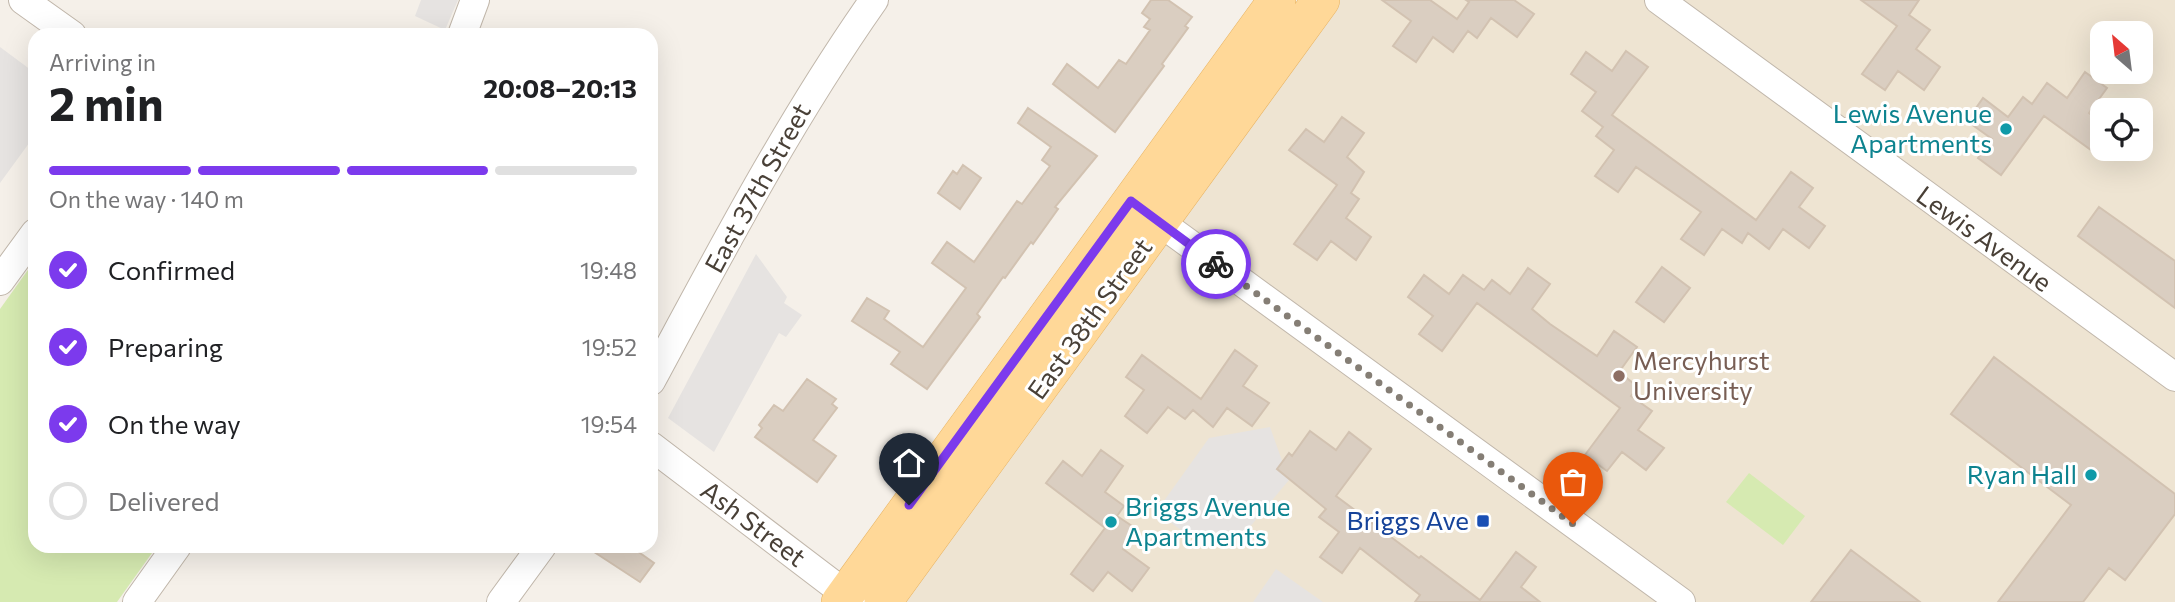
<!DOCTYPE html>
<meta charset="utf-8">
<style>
:root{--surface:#fff;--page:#f2f2f2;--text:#202124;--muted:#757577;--line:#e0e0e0;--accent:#7c3aed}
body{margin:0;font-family:Commissioner,sans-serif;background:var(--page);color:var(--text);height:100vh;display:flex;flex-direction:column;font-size:26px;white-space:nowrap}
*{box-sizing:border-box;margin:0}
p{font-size:23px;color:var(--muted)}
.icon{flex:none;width:38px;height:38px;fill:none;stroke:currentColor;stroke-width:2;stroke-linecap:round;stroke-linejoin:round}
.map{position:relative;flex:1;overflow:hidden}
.panel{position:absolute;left:28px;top:28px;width:630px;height:525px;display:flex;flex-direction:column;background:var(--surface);border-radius:21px;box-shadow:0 7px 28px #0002}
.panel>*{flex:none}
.needle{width:46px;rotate:332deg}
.fabs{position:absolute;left:2090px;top:21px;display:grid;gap:14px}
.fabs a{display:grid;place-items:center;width:63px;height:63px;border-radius:14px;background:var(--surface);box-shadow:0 7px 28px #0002;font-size:35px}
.pin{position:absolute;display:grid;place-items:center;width:60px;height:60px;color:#fff;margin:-72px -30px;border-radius:50% 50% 50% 0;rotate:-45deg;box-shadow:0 0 7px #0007}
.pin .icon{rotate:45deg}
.courier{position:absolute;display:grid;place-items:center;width:70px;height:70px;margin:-35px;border:5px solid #7c3aed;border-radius:50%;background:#fff;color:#222;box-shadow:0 2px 9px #0007}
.overview em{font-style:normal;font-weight:700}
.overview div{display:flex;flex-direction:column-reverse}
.overview{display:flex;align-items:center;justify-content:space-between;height:119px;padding:0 21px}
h1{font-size:46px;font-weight:700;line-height:52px}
.bar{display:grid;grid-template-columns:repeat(4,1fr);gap:10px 7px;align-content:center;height:84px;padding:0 21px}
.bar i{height:9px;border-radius:5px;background:var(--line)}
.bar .selected{background:var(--accent)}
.bar p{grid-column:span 4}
ol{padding:0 21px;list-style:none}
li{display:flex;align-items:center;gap:21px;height:77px}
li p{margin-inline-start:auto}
li .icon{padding:7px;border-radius:50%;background:var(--accent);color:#fff;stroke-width:4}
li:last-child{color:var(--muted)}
li i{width:38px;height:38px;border:4px solid var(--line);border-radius:50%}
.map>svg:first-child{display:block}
</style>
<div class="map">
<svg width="2175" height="602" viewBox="0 0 2175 602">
<rect width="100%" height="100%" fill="#f5f0e9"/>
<path fill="#eee4d2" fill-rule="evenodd" d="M1336,0H2175V602H902ZM2102,33H2140V72H2102ZM2102,110H2140V149H2102Z"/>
<path fill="#d6eab1" d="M35,260V546H157L117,602H0V309Z
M1749,473L1805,516L1783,545L1726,502Z"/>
<path fill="#e6e3e1" d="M421,0H458L445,30L415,16Z
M0,47L35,73V135L0,183Z
M756,254L787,297L784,303L802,315L786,337L779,333L714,452L668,418Z
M1270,427L1289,480L1239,540L1181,530L1156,512L1209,438Z
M1276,569L1323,602H1253Z"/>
<path fill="#dacec1" stroke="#d2c2b1" stroke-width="2" d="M1151,0H1168L1192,17L1185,26L1188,28L1162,64L1164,66L1115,132L1053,84L1067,64L1098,88L1119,60L1126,64L1150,30L1144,27L1150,19L1142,13Z
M1382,0H1430L1457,19L1469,2L1466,0H1514L1534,14L1517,37L1491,18L1477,38L1468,31L1453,52L1433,37L1416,62L1393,46L1411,21Z
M1861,0H1919L1909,15L1930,30L1916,49L1940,67L1924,90L1898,71L1885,90L1862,74L1897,26Z
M1626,51L1648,67L1612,115L1756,220L1791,172L1813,188L1799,207L1825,226L1809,248L1783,229L1769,249L1748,233L1742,243L1722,229L1704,255L1681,239L1701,212L1636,167L1618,192L1595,176L1614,150L1596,136L1603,127L1582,111L1596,92L1571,74L1586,52L1612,71Z
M2085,72L2107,88L2089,113L2102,123V135L2091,150L2044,116L2001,175L1978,158L1992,139L1967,121L1983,98L2008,117L2023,97L2032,104L2047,83L2067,98Z
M1028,108L1097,156L1055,207L1058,209L1033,244L1031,242L1005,278L1003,277L977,314L980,317L927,389L891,364L900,352L852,321L867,298L889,311L884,319L923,347L966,288L932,263L947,242L974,262L1017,201L1022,204L1050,166L1042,160L1051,147L1018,123Z
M1342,117L1364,133L1347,157L1364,172L1351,193L1359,199L1346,218L1371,237L1356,260L1331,241L1317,260L1294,244L1337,185L1289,150L1306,129L1324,142Z
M963,165L981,178L960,209L938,193L953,171L957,174Z
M2099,207L2175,261V308L2078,236Z
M1662,267L1690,288L1664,322L1636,302Z
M1528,268L1550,284L1532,309L1550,324L1597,356L1614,331L1637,347L1619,372L1638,387L1631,396L1652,411L1638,430L1664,448L1646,470L1622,452L1607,471L1585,455L1620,408L1477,303L1442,351L1419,334L1433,316L1408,297L1424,275L1449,294L1463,275L1484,290L1492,280L1510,294Z
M1235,350L1257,366L1243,386L1269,403L1252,426L1227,408L1213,427L1193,410L1185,419L1168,407L1147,433L1125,416L1144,390L1126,377L1142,355L1201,399Z
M1994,357L2175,494V514L2125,580L2109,568L2083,602H1998L2071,505L1951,414Z
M807,379L836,399L832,404L837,408L813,440L836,456L817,482L755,437L762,428L759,425L774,405L783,411Z
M1310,431L1336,450L1349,432L1371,449L1336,496L1419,558L1421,556L1480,600L1516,552L1536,567L1521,587L1540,602H1415L1420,595L1360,548L1342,573L1320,557L1339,532L1319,517L1326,509L1277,469L1289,453L1292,456Z
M1101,450L1123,466L1105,492L1124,506L1117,516L1138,530L1123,549L1149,568L1132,591L1108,572L1093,591L1071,574L1105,528L1046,483L1063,461L1082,476Z
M585,546H630L654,563L640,582Z
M1851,550L1920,602H1811Z"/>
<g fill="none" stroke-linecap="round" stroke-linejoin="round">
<g stroke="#c1b7ab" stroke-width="30">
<path id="minor" d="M23,0L72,35
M1659,0L2175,377
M462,35L475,0
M1143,210L1681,602
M0,281L35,233
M651,381C721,251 789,121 874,0
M651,446L856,602
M137,602L177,546
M501,602L542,546"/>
</g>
<g stroke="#e8b464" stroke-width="38">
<path id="major" d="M840,602L1277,0
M883,602L1321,0"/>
</g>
<use href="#minor" stroke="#fff" stroke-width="28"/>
<use href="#major" stroke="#ffd898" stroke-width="37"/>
</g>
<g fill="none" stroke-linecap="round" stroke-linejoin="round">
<path stroke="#857e75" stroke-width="7" stroke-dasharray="0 12.6" d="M1216,264L1573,524"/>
<path stroke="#7c3aed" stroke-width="9" d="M909,505L1131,201L1216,264"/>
</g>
<g fill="#0f9aa8" stroke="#fff" stroke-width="2.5">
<circle cx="2006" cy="129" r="7"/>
<circle cx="2091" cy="475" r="7"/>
<circle cx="1111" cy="522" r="7"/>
</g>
<circle fill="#8d6e63" stroke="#fff" stroke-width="2.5" cx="1619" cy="376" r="7"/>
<rect fill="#1a4fb4" stroke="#fff" stroke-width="2.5" x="1476" y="514" width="14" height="14" rx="3.5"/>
<g text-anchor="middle" stroke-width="6" stroke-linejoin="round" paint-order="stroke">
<g font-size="26" fill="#0d838f" stroke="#fff" text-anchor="end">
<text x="1992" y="123">Lewis Avenue<tspan x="1992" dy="30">Apartments</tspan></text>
<text x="2077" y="484">Ryan Hall</text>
<text x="1125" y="516" text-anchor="start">Briggs Avenue<tspan x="1125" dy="30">Apartments</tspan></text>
</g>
<g font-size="26" fill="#494037" stroke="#fff">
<text transform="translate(758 188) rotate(-61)" y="9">East 37th Street</text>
<text transform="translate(1984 239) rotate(36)" y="9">Lewis Avenue</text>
<text transform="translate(1090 319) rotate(-54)" y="9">East 38th Street</text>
<text transform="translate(753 524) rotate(37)" y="9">Ash Street</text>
</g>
<g font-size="26" fill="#785e54" stroke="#fff" text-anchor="start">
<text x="1633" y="370">Mercyhurst<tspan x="1633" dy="30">University</tspan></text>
</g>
<g font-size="26" fill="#164399" stroke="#fff" text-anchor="end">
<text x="1469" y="530">Briggs Ave</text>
</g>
</g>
</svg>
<div class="fabs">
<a><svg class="needle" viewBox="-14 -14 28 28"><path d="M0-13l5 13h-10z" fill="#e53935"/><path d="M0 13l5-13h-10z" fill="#757577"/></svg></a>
<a><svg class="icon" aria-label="locate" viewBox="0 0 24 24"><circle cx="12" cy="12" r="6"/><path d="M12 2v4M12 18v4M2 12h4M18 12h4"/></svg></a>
</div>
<div class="pin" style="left:1573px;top:524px;background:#ea580c"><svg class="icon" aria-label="bag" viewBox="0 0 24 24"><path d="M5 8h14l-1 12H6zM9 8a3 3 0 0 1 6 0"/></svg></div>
<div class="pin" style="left:909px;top:505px;background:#1f2937"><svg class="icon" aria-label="home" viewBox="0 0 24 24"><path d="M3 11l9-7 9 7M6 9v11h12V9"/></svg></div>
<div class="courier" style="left:1216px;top:264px"><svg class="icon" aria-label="bike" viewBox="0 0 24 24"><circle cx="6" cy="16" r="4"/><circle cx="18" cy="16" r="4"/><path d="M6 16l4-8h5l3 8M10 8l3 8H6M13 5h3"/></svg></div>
<section class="panel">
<div class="overview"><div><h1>2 min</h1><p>Arriving in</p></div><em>20:08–20:13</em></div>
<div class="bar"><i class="selected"></i><i class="selected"></i><i class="selected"></i><i></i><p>On the way · 140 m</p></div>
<ol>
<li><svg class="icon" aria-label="check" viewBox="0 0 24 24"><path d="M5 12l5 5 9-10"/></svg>Confirmed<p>19:48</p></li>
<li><svg class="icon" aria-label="check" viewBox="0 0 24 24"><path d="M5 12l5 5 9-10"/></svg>Preparing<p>19:52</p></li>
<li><svg class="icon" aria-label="check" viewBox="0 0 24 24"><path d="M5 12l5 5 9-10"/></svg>On the way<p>19:54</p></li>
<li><i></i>Delivered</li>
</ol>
</section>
</div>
